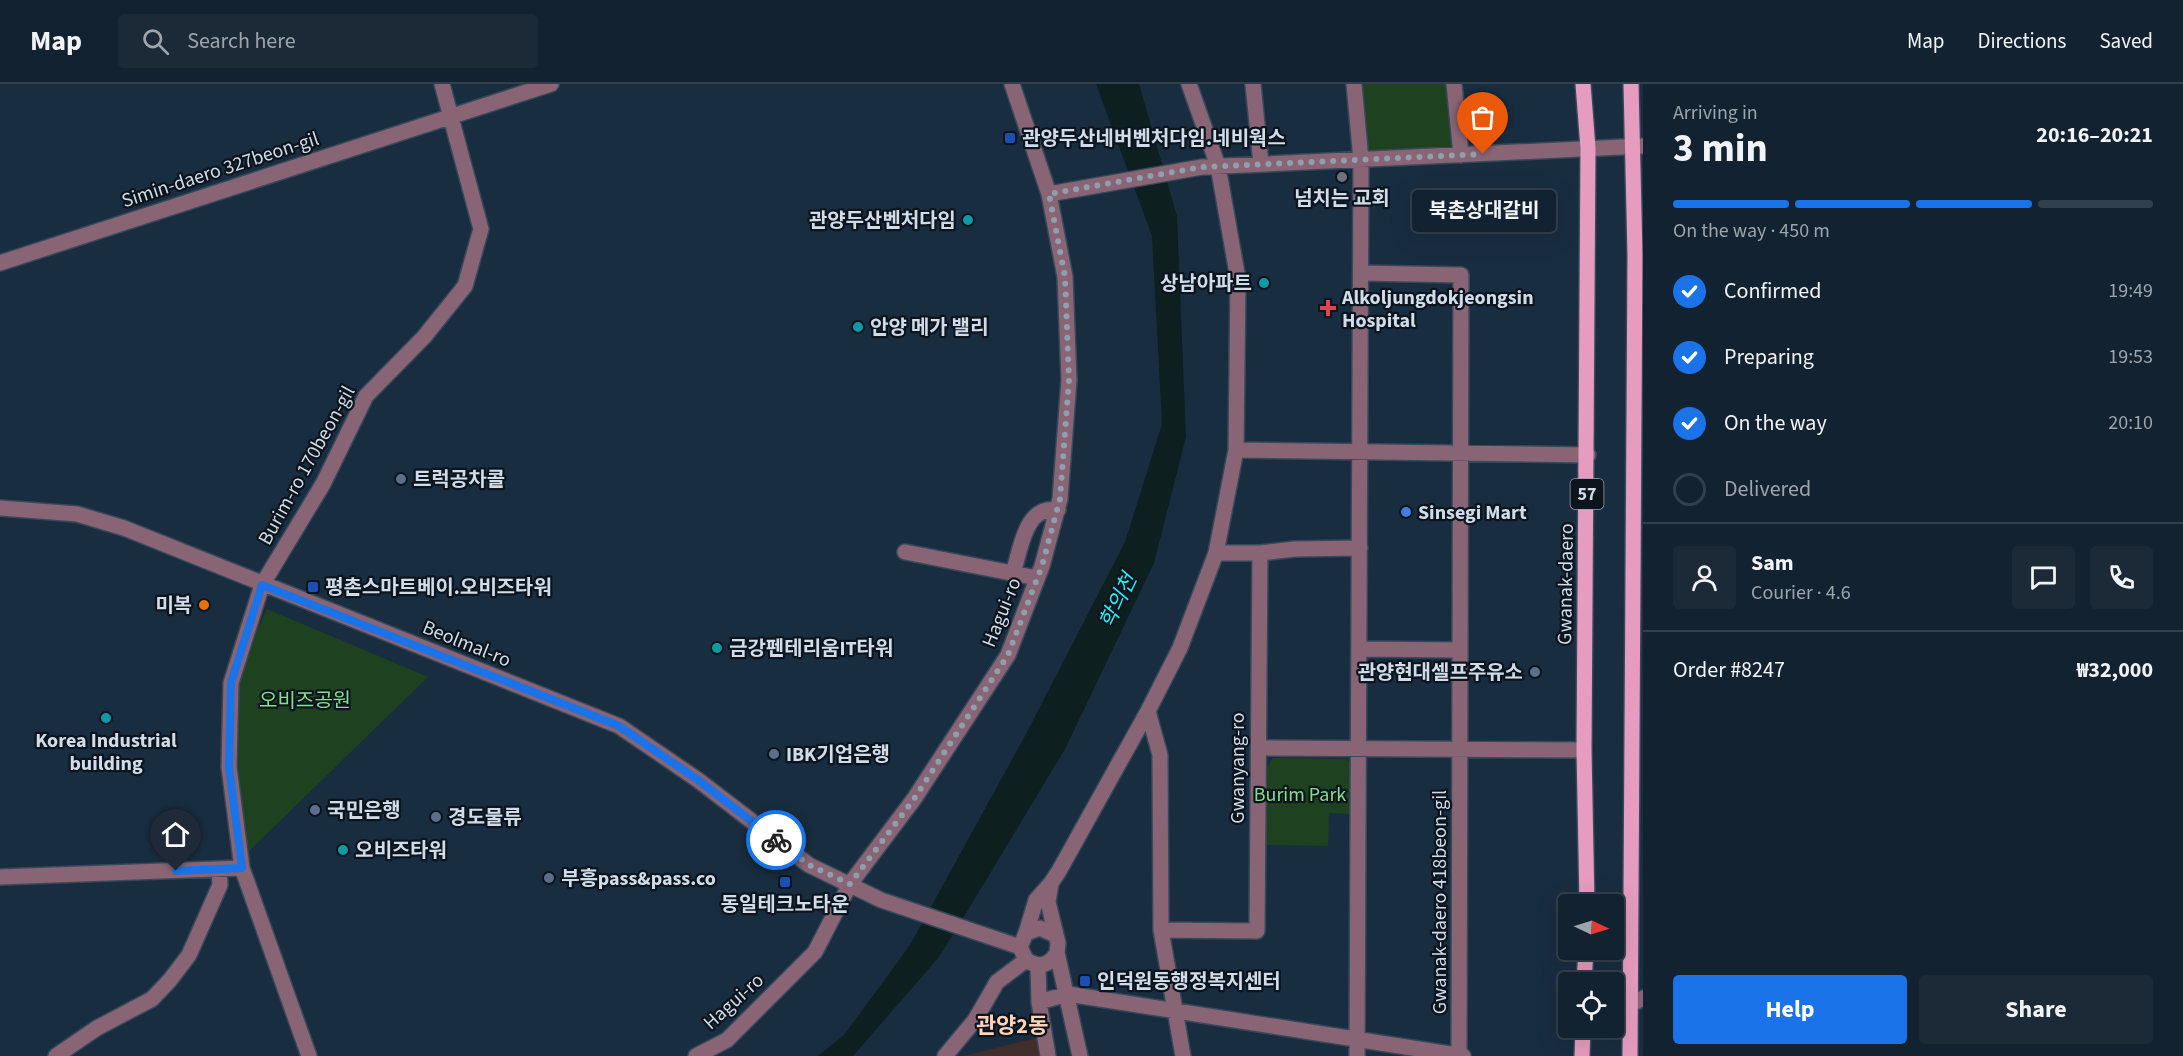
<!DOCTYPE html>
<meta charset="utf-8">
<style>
:root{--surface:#132230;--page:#1c2a38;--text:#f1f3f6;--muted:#9da4ab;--line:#323f4c;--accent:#1a73e8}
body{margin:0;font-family:"Source Sans 3","Noto Sans KR",sans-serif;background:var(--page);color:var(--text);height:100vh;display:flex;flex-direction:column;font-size:22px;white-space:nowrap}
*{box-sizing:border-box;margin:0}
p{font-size:20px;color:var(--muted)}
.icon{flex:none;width:33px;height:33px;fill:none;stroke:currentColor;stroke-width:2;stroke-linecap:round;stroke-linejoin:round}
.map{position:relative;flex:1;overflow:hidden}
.sheet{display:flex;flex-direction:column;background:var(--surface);width:540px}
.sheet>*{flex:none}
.needle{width:39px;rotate:94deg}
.buttons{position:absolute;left:1558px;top:810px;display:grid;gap:12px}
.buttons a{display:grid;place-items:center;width:66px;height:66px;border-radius:6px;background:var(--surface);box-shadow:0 6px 24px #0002,0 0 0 2px var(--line);font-size:30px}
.pin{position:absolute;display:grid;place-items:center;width:51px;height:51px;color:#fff;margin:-62px -26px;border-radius:50% 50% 50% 0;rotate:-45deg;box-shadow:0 0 6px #0007}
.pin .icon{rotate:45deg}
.courier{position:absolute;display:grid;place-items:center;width:60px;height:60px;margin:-30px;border:4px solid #1a73e8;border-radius:50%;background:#fff;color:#222;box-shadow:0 2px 8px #0007}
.bubble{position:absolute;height:42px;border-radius:6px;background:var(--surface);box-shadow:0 6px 24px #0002,0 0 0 2px var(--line);font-size:20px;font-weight:700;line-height:42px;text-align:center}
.overview em{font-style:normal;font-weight:700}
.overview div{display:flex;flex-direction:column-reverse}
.overview{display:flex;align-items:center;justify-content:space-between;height:102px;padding:0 30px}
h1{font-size:39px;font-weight:700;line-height:45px}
.bar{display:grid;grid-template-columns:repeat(4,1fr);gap:9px 6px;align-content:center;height:72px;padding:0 30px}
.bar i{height:8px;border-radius:4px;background:var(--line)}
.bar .selected{background:var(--accent)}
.bar p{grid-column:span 4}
.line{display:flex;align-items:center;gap:15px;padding:0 30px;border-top:2px solid var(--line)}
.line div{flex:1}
.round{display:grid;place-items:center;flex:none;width:63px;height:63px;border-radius:6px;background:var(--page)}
ol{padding:0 30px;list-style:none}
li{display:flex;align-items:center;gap:18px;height:66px}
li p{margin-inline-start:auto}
li .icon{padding:6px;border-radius:50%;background:var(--accent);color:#fff;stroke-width:4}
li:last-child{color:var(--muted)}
li i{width:33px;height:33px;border:3px solid var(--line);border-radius:50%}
.primary-button{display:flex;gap:12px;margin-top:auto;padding:12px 30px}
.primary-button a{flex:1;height:69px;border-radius:6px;background:var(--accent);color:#fff;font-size:24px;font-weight:700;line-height:69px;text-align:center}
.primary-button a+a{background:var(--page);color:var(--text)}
header{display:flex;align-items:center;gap:36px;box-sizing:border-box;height:84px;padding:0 30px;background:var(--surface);border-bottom:2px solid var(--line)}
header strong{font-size:28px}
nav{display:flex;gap:33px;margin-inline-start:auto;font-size:21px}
.search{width:420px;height:54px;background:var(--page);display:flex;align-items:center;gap:15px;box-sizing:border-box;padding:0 21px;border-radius:6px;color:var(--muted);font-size:22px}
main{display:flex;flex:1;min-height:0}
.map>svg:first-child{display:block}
</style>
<header>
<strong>Map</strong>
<div class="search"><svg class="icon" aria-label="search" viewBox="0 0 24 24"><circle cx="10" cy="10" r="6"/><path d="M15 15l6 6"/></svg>Search here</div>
<nav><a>Map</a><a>Directions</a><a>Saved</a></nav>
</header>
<main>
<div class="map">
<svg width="1643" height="972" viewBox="0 0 1643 972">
<rect width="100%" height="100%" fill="#192d40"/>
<path fill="#412d2a" d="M1036,954L1039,972H964Z"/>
<path fill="#1e4120" d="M1358,0H1449L1454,62L1452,65L1369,68L1365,66Z
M267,525L428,593L247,769L241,752L232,617L239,587Z
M1273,674L1346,675L1352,680L1350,730L1329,729L1328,762L1265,761L1267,683Z"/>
<path fill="#0e1f1f" d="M1096,0H1139L1177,132L1186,353L1154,479L1065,665L971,821L939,873L853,972H818L844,951L910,861L1026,650L1125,458L1162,340L1152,152Z"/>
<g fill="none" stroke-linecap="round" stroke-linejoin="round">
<g stroke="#36495b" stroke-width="18">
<path id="minor" d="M1253,0L1261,80
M1354,0L1361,76L1357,972
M1454,0L1461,71
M1049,110L1202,83L1643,62
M0,179L551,0
M1361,189L1461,191L1459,972
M1236,366L1588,371
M0,424L77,430L124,444L619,642L698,696L809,781L881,816L1020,863
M905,468L1037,494
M1260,469L1295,465L1360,464
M1013,489C1021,465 1025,420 1058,426
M1360,565L1460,566
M1148,627L1160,671L1161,846L1183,972
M1259,664L1584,666
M0,793L242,784
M1051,799L1048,818L1058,859L1057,869C1049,882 1039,884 1026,876L1020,863L1026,849L1040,844L1053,850
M1161,846L1257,847L1260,469H1216
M1026,849L1036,816L1051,799L1059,787L1148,627L1180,564L1216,469L1236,366L1238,195L1218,82L1189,0
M1057,869L1080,972
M1038,882L1039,918L1048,972
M1039,918L1068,910L1463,972
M1630,921L1643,914
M56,972L97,944L152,915L170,896L189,871L220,801L219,785
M309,972L242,784L229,683L231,599L262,501L323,400L366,312L424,253L465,202L481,145L442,0
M696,972L727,956L815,868L850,800L914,715L1008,571L1042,482L1060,415L1069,296L1065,193L1049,110L1012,0
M945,972L975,936L997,898L1026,876"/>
</g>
<g stroke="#36495b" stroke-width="18">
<path id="major" d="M1583,0L1588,64L1584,666L1587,820
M1584,898L1586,866
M1582,972L1583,944
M1630,972L1635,171L1631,0"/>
</g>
<use href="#minor" stroke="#886474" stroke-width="15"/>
<use href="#major" stroke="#e59cbe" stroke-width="15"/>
</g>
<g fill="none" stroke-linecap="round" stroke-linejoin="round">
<path stroke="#909fae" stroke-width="6" stroke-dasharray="0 10.8" d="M776,756L809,781L850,800L914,715L1008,571L1042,482L1060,415L1069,296L1065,193L1049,110L1202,83L1483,70"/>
<path stroke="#1a73e8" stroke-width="8" d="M176,787L242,784L229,683L231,599L262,501L619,642L698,696L776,756"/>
</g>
<g fill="#1a4fb4" stroke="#0c141d" stroke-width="2">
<rect x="1004" y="48" width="12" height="12" rx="3"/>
<rect x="307" y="497" width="12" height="12" rx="3"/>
<rect x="779" y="792" width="12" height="12" rx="3"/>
<rect x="1079" y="891" width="12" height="12" rx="3"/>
</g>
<circle fill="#6b7280" stroke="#0c141d" stroke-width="2" cx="1342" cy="93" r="6"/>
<g fill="#0f9aa8" stroke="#0c141d" stroke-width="2">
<circle cx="968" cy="136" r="6"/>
<circle cx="1264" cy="199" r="6"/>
<circle cx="858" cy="243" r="6"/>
<circle cx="717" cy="564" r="6"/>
<circle cx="106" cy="634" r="6"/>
<circle cx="343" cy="766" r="6"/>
</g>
<path fill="#e0444e" stroke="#0c141d" stroke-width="2" d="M1325 215h6v6h6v6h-6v6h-6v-6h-6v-6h6z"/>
<g fill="#5c6f8a" stroke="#0c141d" stroke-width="2">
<circle cx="401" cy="395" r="6"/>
<circle cx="1535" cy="588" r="6"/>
<circle cx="774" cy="670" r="6"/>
<circle cx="315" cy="726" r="6"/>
<circle cx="436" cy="733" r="6"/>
<circle cx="549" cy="794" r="6"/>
</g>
<circle fill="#3f7fe0" stroke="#0c141d" stroke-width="2" cx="1406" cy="428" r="6"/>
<circle fill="#e8710a" stroke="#0c141d" stroke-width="2" cx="204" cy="521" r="6"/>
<g text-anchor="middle" stroke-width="4.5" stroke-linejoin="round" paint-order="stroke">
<rect fill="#0c141d" stroke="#95a0ac" stroke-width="1.5" x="1570.5" y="395" width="33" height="30" rx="4.5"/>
<g font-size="18" font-weight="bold" fill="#d0dce9">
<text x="1587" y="416">57</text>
</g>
<g font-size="20" font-weight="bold" fill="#d0dce9" stroke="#0c141d" text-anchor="start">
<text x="1022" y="61">관양두산네버벤처다임.네비웍스</text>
<text x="1342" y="121" text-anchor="middle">넘치는 교회</text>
<text x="956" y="143" text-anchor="end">관양두산벤처다임</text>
<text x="1252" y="206" text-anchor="end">상남아파트</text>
<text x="1342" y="220">Alkoljungdokjeongsin<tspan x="1342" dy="23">Hospital</tspan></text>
<text x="870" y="250">안양 메가 밸리</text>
<text x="413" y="402">트럭공차콜</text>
<text x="1418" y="435">Sinsegi Mart</text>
<text x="325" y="510">평촌스마트베이.오비즈타워</text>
<text x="192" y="528" text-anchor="end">미복</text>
<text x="729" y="571">금강펜테리움IT타워</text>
<text x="1523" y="595" text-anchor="end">관양현대셀프주유소</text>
<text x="106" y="663" text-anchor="middle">Korea Industrial<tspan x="106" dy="23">building</tspan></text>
<text x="786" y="677">IBK기업은행</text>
<text x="327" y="733">국민은행</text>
<text x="448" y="740">경도물류</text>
<text x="355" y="773">오비즈타워</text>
<text x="561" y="801">부흥pass&amp;pass.co</text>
<text x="785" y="827" text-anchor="middle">동일테크노타운</text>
<text x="1097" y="904">인덕원동행정복지센터</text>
</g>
<g font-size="20" fill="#d0dce9" stroke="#0c141d">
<text transform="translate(220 85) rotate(-18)" y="7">Simin-daero 327beon-gil</text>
<text transform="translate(306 381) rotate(-61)" y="7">Burim-ro 170beon-gil</text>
<text transform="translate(1565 500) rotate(-89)" y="7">Gwanak-daero</text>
<text transform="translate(1001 528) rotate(-68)" y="7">Hagui-ro</text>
<text transform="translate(467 559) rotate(22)" y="7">Beolmal-ro</text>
<text transform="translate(1237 684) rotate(-90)" y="7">Gwanyang-ro</text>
<text transform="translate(1439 818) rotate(-90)" y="7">Gwanak-daero 418beon-gil</text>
<text transform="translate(733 917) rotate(-42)" y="7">Hagui-ro</text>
</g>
<g font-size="20" fill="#87de8a" stroke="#0c141d">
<text x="305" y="623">오비즈공원</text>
<text x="1300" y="717">Burim Park</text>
</g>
<g font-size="21" font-style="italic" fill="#24f1f7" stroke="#0c141d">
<text transform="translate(1118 517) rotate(-64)" y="7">학의천</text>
</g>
<g font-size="22" font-weight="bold" fill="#fed3b8" stroke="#0c141d">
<text x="1012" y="949">관양2동</text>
</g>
</g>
</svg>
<div class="buttons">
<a><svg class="needle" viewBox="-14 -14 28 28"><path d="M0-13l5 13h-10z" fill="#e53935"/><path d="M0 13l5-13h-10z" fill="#9da4ab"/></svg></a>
<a><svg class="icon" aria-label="locate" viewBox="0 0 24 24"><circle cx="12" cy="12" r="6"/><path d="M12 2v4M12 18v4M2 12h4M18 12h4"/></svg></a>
</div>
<div class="pin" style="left:1483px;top:70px;background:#ea580c"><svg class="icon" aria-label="bag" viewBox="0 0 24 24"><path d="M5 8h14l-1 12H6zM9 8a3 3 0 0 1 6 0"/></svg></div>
<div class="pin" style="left:176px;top:787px;background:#1f2937"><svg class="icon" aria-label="home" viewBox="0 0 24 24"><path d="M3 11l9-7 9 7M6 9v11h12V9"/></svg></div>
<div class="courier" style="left:776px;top:756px"><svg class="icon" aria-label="bike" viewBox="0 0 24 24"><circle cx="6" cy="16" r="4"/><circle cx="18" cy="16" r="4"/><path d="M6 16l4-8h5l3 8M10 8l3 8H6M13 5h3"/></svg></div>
<div class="bubble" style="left:1412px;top:106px;width:144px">북촌상대갈비</div>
</div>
<section class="sheet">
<div class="overview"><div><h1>3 min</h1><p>Arriving in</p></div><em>20:16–20:21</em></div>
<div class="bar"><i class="selected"></i><i class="selected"></i><i class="selected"></i><i></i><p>On the way · 450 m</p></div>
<ol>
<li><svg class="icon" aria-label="check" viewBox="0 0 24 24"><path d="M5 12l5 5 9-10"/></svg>Confirmed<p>19:49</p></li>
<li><svg class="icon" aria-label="check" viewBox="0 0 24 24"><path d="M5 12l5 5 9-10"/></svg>Preparing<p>19:53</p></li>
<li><svg class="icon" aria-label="check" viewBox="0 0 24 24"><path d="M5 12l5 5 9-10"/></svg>On the way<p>20:10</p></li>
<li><i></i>Delivered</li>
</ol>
<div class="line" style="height:108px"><a class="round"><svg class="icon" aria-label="person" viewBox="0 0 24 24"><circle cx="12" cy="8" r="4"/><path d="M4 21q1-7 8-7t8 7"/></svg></a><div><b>Sam</b><p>Courier · 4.6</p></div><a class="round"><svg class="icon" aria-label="chat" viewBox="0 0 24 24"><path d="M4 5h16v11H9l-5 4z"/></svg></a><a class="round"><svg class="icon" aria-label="phone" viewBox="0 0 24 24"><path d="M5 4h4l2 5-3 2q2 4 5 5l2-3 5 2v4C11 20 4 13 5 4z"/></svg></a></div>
<div class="line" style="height:78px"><div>Order #8247</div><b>₩32,000</b></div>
<div class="primary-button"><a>Help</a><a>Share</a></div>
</section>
</main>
